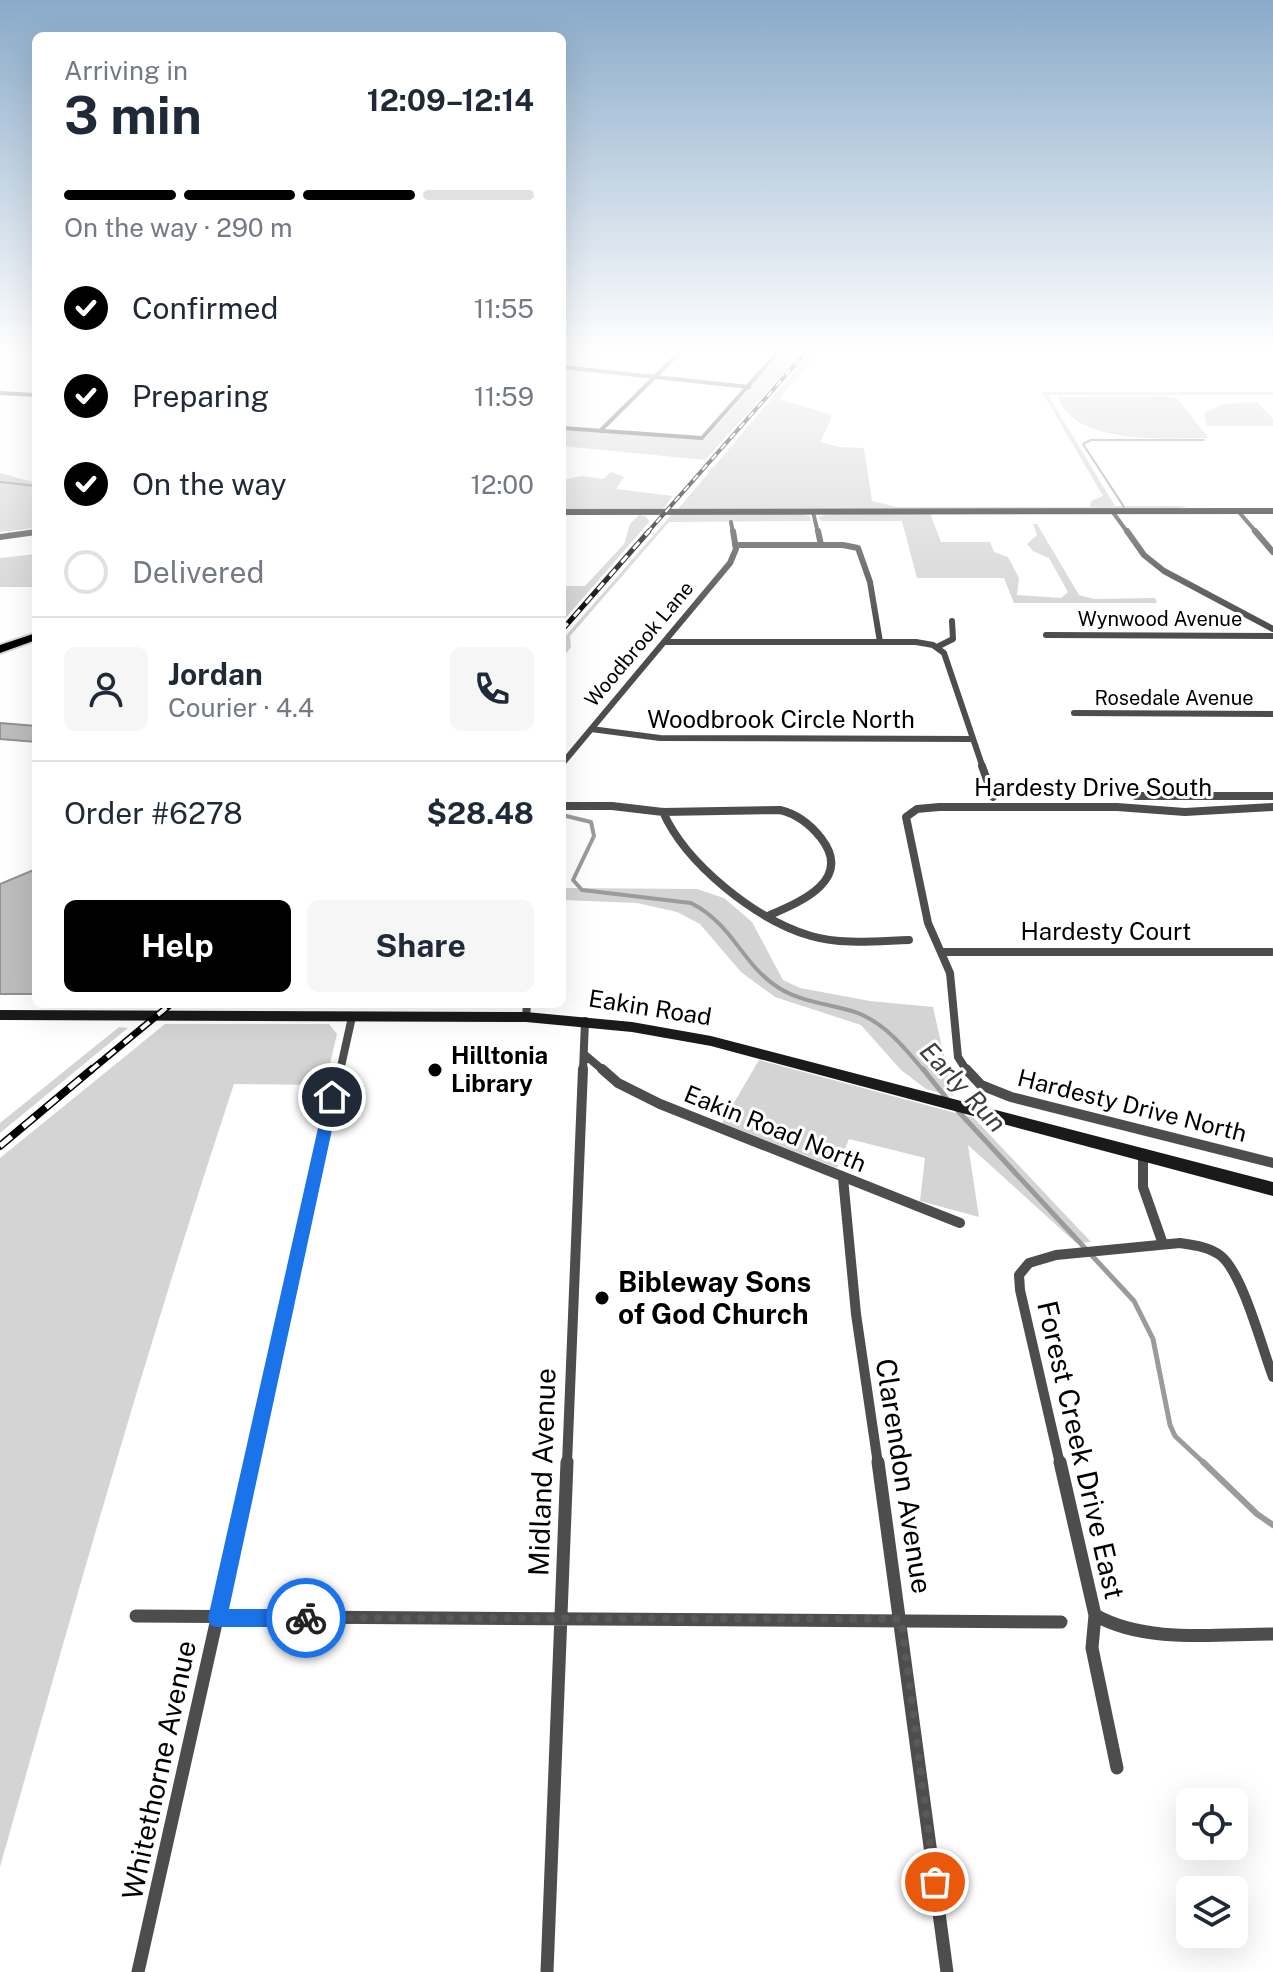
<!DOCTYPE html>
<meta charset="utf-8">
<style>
:root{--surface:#fff;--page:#f6f6f7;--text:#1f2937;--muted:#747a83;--line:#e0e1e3;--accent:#000}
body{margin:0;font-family:"Public Sans",sans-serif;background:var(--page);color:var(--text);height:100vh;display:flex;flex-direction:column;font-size:30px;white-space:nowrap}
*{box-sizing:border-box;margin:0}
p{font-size:26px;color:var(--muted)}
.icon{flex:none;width:44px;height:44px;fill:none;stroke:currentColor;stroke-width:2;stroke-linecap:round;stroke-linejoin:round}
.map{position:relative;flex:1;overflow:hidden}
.drawer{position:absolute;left:32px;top:32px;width:534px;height:976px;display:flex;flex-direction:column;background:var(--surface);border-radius:12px;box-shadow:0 8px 32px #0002}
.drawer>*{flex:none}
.buttons{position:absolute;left:1176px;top:1788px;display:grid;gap:16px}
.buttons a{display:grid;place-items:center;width:72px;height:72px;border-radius:12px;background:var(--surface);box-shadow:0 8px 32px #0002;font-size:40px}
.pin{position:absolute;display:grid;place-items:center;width:68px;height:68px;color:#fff;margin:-34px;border:4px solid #fff;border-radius:50%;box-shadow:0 2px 8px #0007}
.courier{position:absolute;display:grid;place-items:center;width:80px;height:80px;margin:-40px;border:6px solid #1a73e8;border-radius:50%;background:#fff;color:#222;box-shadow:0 2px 10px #0007}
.overview em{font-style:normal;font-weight:700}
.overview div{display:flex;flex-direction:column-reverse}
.overview{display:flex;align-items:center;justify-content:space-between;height:136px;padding:0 32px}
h1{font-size:52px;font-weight:700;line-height:60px}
.bar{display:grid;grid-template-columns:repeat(4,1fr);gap:12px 8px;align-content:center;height:96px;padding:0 32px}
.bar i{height:10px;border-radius:6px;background:var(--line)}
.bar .selected{background:var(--accent)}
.bar p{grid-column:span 4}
.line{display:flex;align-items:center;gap:20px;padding:0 32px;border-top:2px solid var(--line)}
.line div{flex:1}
.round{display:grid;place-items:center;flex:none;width:84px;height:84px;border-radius:12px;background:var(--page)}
ol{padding:0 32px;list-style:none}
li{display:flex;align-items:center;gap:24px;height:88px}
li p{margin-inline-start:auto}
li .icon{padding:8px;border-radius:50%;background:var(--accent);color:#fff;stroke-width:4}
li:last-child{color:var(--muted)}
li i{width:44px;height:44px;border:4px solid var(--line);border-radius:50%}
.cta{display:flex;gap:16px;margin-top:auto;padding:16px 32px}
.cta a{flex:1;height:92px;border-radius:12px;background:var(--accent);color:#fff;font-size:32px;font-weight:700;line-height:92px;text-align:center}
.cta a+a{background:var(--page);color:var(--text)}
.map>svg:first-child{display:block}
</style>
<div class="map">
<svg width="1273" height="1972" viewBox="0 0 1273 1972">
<rect width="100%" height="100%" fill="#fff"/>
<path fill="#d4d4d4" d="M781,351H803L705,460L562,446V430L705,439Z
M812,351H821L780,397L781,400L830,414L831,419L820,442L839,447L864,448L872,501L897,507H1090L1091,501L1103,496L1042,392H1273V395H1048L1115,506H1187L1178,509L677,510Z
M1166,396L1178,399L1208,438C1167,438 1075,446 1058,397Z
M1257,402L1273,419V426H1207L1204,413L1224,404Z
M611,472L624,477L616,489L673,496L662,510H562V480L582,476L603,479Z
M0,473L36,483V528L0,532Z
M930,513L941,542H990L994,552L1008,557L1019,578L1017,595L1061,598L1068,592L1049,558L1033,551L1027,544L1037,535L1033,524H1037L1079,595L1094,599L1155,598L1157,603H1014L1004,578H917L902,521H821L819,517L828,514Z
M672,514H800L810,516L811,521L669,522L570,636L571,647L562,659V640Z
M639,515L645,516L650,521L562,622V586H585L624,544L630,524Z
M36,554V587H0V558Z
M562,888L697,889L724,898L752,922L783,980L800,988L870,1001L933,1007L953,1096L926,1089L901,1070L861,1025L775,997L741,972L700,924L677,912L637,903L562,900Z
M165,1024H329L337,1034L325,1085L234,1084C148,1343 74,1604 0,1867V1158Z
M119,1027L128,1028L0,1133V1123Z
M759,1060L974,1118L1091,1242L1076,1243L968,1145L979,1217L920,1201L925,1158L849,1139L837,1168L722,1123Z"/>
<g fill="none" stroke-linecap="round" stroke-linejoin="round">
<path stroke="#9b9b9b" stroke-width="2" d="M0,482L36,486
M1124,507L1083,444L1091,440H1204"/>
<path stroke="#9b9b9b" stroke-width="4" d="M562,815L591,822L594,836L573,880L582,890L691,903C734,925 742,965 779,988C801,1002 830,1004 855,1012C884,1022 905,1048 924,1071"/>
<path stroke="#9b9b9b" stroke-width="5" d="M923,1069L947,1099
M958,1111L1134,1301L1153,1339L1170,1425L1175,1436L1205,1464"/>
<path stroke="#9b9b9b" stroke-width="6" d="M1203,1462L1257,1514L1273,1525"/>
</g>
<path fill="#bdbdbd" stroke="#919191" stroke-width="2" d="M0,723L36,726V742L0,739Z
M36,869V994H0V884Z"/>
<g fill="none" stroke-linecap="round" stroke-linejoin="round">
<g stroke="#dbdbdb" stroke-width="4">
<path id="primary" d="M567,351H576L562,361V355Z
M36,633V640L0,653V645Z"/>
</g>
<path stroke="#4d4d4d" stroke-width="4" d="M562,367L749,387
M0,393L36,395
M562,428L702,438L779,351
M600,431L681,351
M1112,511L1128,533
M1238,511L1257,533
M813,512L818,533
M731,522L733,533
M27,533L36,532"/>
<path stroke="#4d4d4d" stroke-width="6" d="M818,531L821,545
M1127,531L1144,555L1164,571L1273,629
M1255,531L1273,552
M0,537L36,532
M735,545H843L858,548L870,582L880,642
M1046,635L1273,636
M664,642H916L933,645L944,653L983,768
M937,647L953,639L952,621
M1074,713L1273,714
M591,729L660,738L972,739
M562,764L730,563L736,549L733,531"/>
<path stroke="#4d4d4d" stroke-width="8" d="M982,766L993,797
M1136,796H1273
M562,806H612L663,812L780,810C797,814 810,824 821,838C853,879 803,901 770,915
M663,812C686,864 756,920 811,936C842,945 877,941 909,940
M941,952H1271
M526,1017L527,1004
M584,1054L604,1071
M340,1071L352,1017
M583,1071L585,1021
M967,1071L958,1057L950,973L928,923L906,817L917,809L939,807H1117L1185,812L1273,807"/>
<path stroke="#4d4d4d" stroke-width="10" d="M602,1069L618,1083L660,1104L960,1223
M966,1069L981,1085L1011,1097L1273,1163
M1143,1155V1187L1163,1244
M843,1178L856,1314L878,1464
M252,1464L340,1069
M567,1464L583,1069
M1060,1464L1020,1290L1019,1275L1029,1263L1056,1255L1180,1243C1194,1245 1210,1247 1221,1256C1243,1274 1262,1348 1273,1377"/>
<path stroke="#4d4d4d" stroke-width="13" d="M878,1462L947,1972
M1060,1462L1095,1615L1092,1648L1117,1768
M1095,1615C1146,1644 1216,1634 1273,1634
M136,1616L1061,1622
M138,1972L252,1462
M547,1972L567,1462"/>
<path fill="#1a1a1a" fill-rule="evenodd" d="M1273,508V514L562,515V509Z
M0,1010L526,1012L632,1022L711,1036L1273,1182V1196L711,1046L632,1032L526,1022L0,1020Z"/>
<use href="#primary" fill="#000" fill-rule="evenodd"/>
<g stroke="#000" stroke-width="4">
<path id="rail-far3" d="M647,533L807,351"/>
</g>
<g stroke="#000" stroke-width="5">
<path id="rail-far2" d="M562,630L649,531"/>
</g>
<g stroke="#000" stroke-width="7">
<path id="rail-far1" d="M90,1071L171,1004"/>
</g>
<g stroke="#000" stroke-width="8">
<path id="rail" d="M0,1146L92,1069"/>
</g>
<use href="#rail-far3" stroke="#fff" stroke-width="2" stroke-dasharray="7" stroke-linecap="butt"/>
<use href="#rail-far2" stroke="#fff" stroke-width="3" stroke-dasharray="9" stroke-linecap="butt"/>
<use href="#rail-far1" stroke="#fff" stroke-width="4" stroke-dasharray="11" stroke-linecap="butt"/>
<use href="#rail" stroke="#fff" stroke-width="5" stroke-dasharray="15" stroke-linecap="butt"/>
</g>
<linearGradient id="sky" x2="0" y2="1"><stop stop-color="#89aac9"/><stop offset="0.56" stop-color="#fff"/><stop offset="1" stop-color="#fff" stop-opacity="0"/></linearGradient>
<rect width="1273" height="627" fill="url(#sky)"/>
<path fill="#1a73e8" d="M332,1092L339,1097L229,1609H306L313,1611L316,1618L313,1624L306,1627H217L210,1625L208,1618L325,1097Z"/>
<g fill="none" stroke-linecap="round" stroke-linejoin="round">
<path stroke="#595959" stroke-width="8" stroke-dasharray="0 14.4" d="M306,1618L901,1619L935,1882"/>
</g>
<g fill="#000" stroke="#fff" stroke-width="3">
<circle cx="435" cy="1070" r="8"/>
<circle cx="602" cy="1298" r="8"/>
</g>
<g text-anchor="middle" stroke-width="6" stroke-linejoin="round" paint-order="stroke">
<g font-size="20" fill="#000" stroke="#fff">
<text x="1160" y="626">Wynwood Avenue</text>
<text transform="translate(639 644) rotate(-50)" y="7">Woodbrook Lane</text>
<text x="1174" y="705">Rosedale Avenue</text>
</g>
<g font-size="24" fill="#000" stroke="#fff">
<text x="781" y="728">Woodbrook Circle North</text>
<text x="1093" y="796">Hardesty Drive South</text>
<text x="1106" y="940">Hardesty Court</text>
<text transform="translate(650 1008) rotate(9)" y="8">Eakin Road</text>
<text transform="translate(1132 1106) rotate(14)" y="8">Hardesty Drive North</text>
<text transform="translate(775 1129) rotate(22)" y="8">Eakin Road North</text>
</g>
<g font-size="24" font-weight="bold" fill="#000" stroke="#fff" text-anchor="start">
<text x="451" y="1064">Hilltonia<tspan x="451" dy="28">Library</tspan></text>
</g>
<g font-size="26" font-style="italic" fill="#3c3c3c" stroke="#fff">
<text transform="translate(963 1087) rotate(47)" y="9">Early Run</text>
</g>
<g font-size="28" font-weight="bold" fill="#000" stroke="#fff" text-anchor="start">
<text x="618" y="1292">Bibleway Sons<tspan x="618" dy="32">of God Church</tspan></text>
</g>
<g font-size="28" fill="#000" stroke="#fff">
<text transform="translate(1081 1450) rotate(77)" y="10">Forest Creek Drive East</text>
<text transform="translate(542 1472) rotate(-88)" y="10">Midland Avenue</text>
<text transform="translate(904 1476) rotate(81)" y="10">Clarendon Avenue</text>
<text transform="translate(159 1770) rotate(-78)" y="10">Whitethorne Avenue</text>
</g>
</g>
</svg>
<div class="buttons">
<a><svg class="icon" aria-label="locate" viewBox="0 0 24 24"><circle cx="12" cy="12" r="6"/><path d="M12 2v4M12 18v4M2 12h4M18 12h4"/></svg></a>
<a><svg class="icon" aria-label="layers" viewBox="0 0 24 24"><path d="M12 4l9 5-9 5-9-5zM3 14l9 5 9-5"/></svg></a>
</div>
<div class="pin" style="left:935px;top:1882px;background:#ea580c"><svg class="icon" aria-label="bag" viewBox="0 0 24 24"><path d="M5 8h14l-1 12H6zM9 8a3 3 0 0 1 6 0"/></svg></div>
<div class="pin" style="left:332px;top:1097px;background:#1f2937"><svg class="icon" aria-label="home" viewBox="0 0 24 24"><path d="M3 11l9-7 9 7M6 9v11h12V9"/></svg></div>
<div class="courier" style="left:306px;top:1618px"><svg class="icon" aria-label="bike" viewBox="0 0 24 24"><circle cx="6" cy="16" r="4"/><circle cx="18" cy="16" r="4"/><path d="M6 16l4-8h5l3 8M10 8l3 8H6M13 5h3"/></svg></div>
<section class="drawer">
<div class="overview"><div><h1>3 min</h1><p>Arriving in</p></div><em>12:09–12:14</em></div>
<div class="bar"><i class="selected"></i><i class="selected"></i><i class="selected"></i><i></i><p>On the way · 290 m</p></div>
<ol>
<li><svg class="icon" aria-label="check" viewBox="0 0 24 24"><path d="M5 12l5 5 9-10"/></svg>Confirmed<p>11:55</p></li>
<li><svg class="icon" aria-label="check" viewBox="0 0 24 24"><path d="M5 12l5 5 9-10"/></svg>Preparing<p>11:59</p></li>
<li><svg class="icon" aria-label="check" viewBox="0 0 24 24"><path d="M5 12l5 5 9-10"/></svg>On the way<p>12:00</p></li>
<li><i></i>Delivered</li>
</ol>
<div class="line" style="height:144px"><a class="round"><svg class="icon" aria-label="person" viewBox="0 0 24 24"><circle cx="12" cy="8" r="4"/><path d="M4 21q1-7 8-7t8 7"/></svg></a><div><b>Jordan</b><p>Courier · 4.4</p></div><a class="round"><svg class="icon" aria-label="phone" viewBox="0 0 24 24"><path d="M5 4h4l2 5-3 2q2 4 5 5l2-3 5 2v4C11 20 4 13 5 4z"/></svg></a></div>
<div class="line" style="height:104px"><div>Order #6278</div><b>$28.48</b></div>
<div class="cta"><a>Help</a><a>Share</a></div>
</section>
</div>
